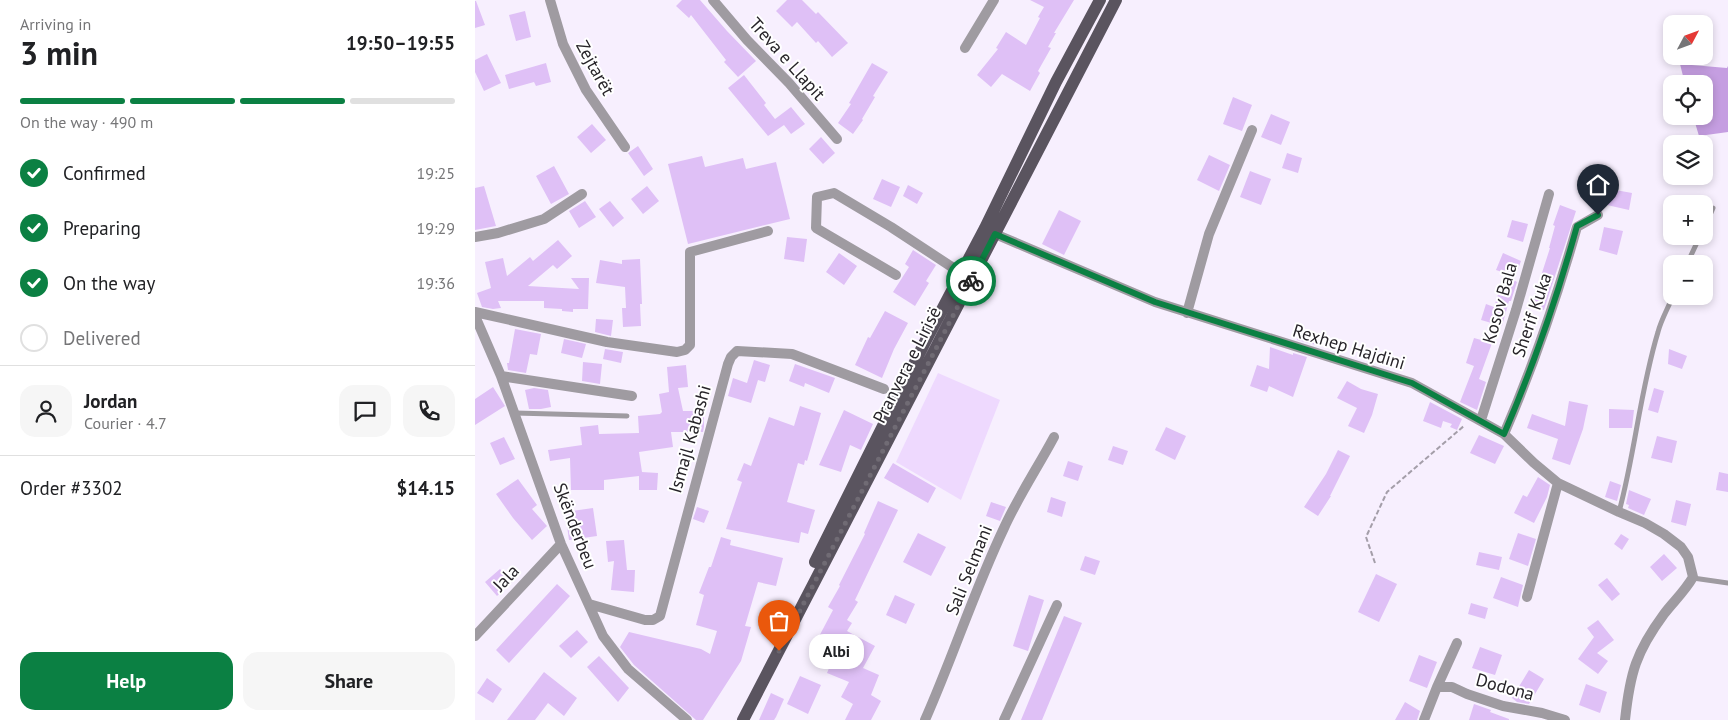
<!DOCTYPE html>
<meta charset="utf-8">
<style>
:root{--surface:#fff;--page:#f6f6f6;--text:#202124;--muted:#757577;--line:#e0e0e0;--accent:#0b8043}
body{margin:0;font-family:"PT Sans",sans-serif;background:var(--page);color:var(--text);height:100vh;display:flex;flex-direction:column;font-size:19px;white-space:nowrap}
*{box-sizing:border-box;margin:0}
p{font-size:16px;color:var(--muted)}
.icon{flex:none;width:28px;height:28px;fill:none;stroke:currentColor;stroke-width:2;stroke-linecap:round;stroke-linejoin:round}
.map{position:relative;flex:1;overflow:hidden}
.details{display:flex;flex-direction:column;background:var(--surface);width:475px}
.details>*{flex:none}
.needle{width:32px;rotate:49deg}
.fabs{position:absolute;left:1188px;top:15px;display:grid;gap:10px}
.fabs a{display:grid;place-items:center;width:50px;height:50px;border-radius:10px;background:var(--surface);box-shadow:0 2px 8px #0003;font-size:25px}
.pin{position:absolute;display:grid;place-items:center;width:42px;height:42px;color:#fff;margin:-51px -21px;border-radius:50% 50% 50% 0;rotate:-45deg;box-shadow:0 0 5px #0007}
.pin .icon{rotate:45deg}
.courier{position:absolute;display:grid;place-items:center;width:50px;height:50px;margin:-25px;border:4px solid #0b8043;border-radius:50%;background:#fff;color:#222;box-shadow:0 1px 6px #0007}
.bubble{position:absolute;height:35px;border-radius:15px;background:var(--surface);box-shadow:0 2px 8px #0003;font-size:16px;font-weight:700;line-height:35px;text-align:center}
.summary em{font-style:normal;font-weight:700}
.summary div{display:flex;flex-direction:column-reverse}
.summary{display:flex;align-items:center;justify-content:space-between;height:85px;padding:0 20px}
h1{font-size:32px;font-weight:700;line-height:38px}
.bar{display:grid;grid-template-columns:repeat(4,1fr);gap:8px 5px;align-content:center;height:60px;padding:0 20px}
.bar i{height:6px;border-radius:4px;background:var(--line)}
.bar .on{background:var(--accent)}
.bar p{grid-column:span 4}
.line{display:flex;align-items:center;gap:12px;padding:0 20px;border-top:1px solid var(--line)}
.line div{flex:1}
.round{display:grid;place-items:center;flex:none;width:52px;height:52px;border-radius:15px;background:var(--page)}
ol{padding:0 20px;list-style:none}
li{display:flex;align-items:center;gap:15px;height:55px}
li p{margin-inline-start:auto}
li .icon{padding:5px;border-radius:50%;background:var(--accent);color:#fff;stroke-width:4}
li:last-child{color:var(--muted)}
li i{width:28px;height:28px;border:2px solid var(--line);border-radius:50%}
.cta{display:flex;gap:10px;margin-top:auto;padding:10px 20px}
.cta a{flex:1;height:58px;border-radius:15px;background:var(--accent);color:#fff;font-size:20px;font-weight:700;line-height:58px;text-align:center}
.cta a+a{background:var(--page);color:var(--text)}
main{display:flex;flex:1;min-height:0}
.map>svg:first-child{display:block}
</style>
<main>
<section class="details">
<div class="summary"><div><h1>3 min</h1><p>Arriving in</p></div><em>19:50–19:55</em></div>
<div class="bar"><i class="on"></i><i class="on"></i><i class="on"></i><i></i><p>On the way · 490 m</p></div>
<ol>
<li><svg class="icon" aria-label="check" viewBox="0 0 24 24"><path d="M5 12l5 5 9-10"/></svg>Confirmed<p>19:25</p></li>
<li><svg class="icon" aria-label="check" viewBox="0 0 24 24"><path d="M5 12l5 5 9-10"/></svg>Preparing<p>19:29</p></li>
<li><svg class="icon" aria-label="check" viewBox="0 0 24 24"><path d="M5 12l5 5 9-10"/></svg>On the way<p>19:36</p></li>
<li><i></i>Delivered</li>
</ol>
<div class="line" style="height:90px"><a class="round"><svg class="icon" aria-label="person" viewBox="0 0 24 24"><circle cx="12" cy="8" r="4"/><path d="M4 21q1-7 8-7t8 7"/></svg></a><div><b>Jordan</b><p>Courier · 4.7</p></div><a class="round"><svg class="icon" aria-label="chat" viewBox="0 0 24 24"><path d="M4 5h16v11H9l-5 4z"/></svg></a><a class="round"><svg class="icon" aria-label="phone" viewBox="0 0 24 24"><path d="M5 4h4l2 5-3 2q2 4 5 5l2-3 5 2v4C11 20 4 13 5 4z"/></svg></a></div>
<div class="line" style="height:65px"><div>Order #3302</div><b>$14.15</b></div>
<div class="cta"><a>Help</a><a>Share</a></div>
</section>
<div class="map">
<svg width="1253" height="720" viewBox="0 0 1253 720">
<rect width="100%" height="100%" fill="#f7effe"/>
<path fill="#eed9fe" d="M463,373L525,400L486,500L421,462Z"/>
<path fill="#c59ee1" d="M1205,64L1252,68L1253,66V132L1224,136L1218,116H1229V84H1210Z"/>
<path fill="#dfc0f6" d="M207,0H225L252,31L281,61L263,77L249,62L251,60L216,15L214,18L201,6Z
M312,0H327L341,14L343,12L373,43L357,57L343,41L341,43L322,22L317,27L301,11Z
M555,0H599L579,33H581L573,47L576,48L563,71L565,73L555,91L527,74L516,87L502,75L523,49L521,48L531,32L551,45L565,18L563,17L569,7Z
M0,1H1L10,25L0,28Z
M50,11L56,37L41,41L34,15Z
M12,54L26,83L9,91L0,72V60Z
M71,63L76,82L61,86L59,82L34,89L30,75Z
M397,63L413,72L398,96L400,97L387,119L388,120L378,134L363,123L376,104L374,103Z
M269,75L291,103L289,105L300,119L316,107L330,124L316,134L309,125L293,136L253,88Z
M758,97L777,105L767,131L748,124Z
M796,114L815,122L806,145L786,137Z
M117,124L131,140L116,153L102,137Z
M346,137L360,153L348,164L334,149Z
M163,146L178,169L169,176L153,153Z
M812,153L827,158L823,173L807,168Z
M734,155L755,165L744,191L722,180Z
M227,156L230,167L268,158L271,169L301,162L315,219L213,244L193,164Z
M79,166L94,194L76,204L61,176Z
M775,171L796,179L786,205L765,197Z
M407,179L425,187L416,207L398,199Z
M433,185L448,193L442,204L428,196Z
M9,186L21,226L0,230V188Z
M172,186L184,201L168,214L156,199Z
M1135,189L1157,193L1154,210L1132,205Z
M110,201L121,217L104,228L94,211Z
M135,201L149,218L138,227L124,209Z
M1085,205L1101,211L1069,310L1056,307L1075,248H1074L1080,226L1078,225Z
M584,210L606,221L589,255L567,244Z
M1037,220L1053,224L1048,242L1032,237Z
M1129,227L1148,231L1142,255L1124,250Z
M312,237L332,239L329,262L309,259Z
M83,240L97,256L82,269L78,265L53,286L104,289L96,278H114L113,309H98V312L87,311V309L69,308V301H23L26,308L18,309L7,307L2,293L16,288L10,262L28,258L32,276L55,257L58,261Z
M438,250L461,265L451,281L454,283L440,306L418,292L434,267L430,264Z
M364,253L382,266L369,285L351,272Z
M1028,253L1046,261L1039,280L1042,282L1036,301H1034L1027,326L1006,320L1011,304L1019,307L1030,273L1021,270Z
M165,259L167,304H165L166,326L148,327L147,308H151L150,287L121,283L125,260L147,264V260Z
M410,311L433,323L419,349L407,378L380,365L393,337L395,338Z
M121,319L138,320L136,336L120,332Z
M40,329L66,334L62,355L55,354L51,373L33,370L32,363H34Z
M824,333L843,338L841,345L822,340Z
M999,338L1017,343L1004,379L1011,382L1002,410L985,402L999,366L991,363Z
M89,339L111,344L107,358L86,353Z
M795,347L818,355V353L832,357L818,397L794,386L792,392L775,386L782,365L794,369Z
M130,349L148,352L146,363L128,359Z
M1194,349L1212,356L1207,369L1193,364Z
M279,360L295,365L290,382L283,380L276,403L253,396L258,378L272,383Z
M108,362L127,364L125,384L107,381Z
M320,364L360,378L354,393L330,383L329,387L314,381Z
M211,365L213,387L203,388L208,411H229V427L228,432H196L198,447L164,452L167,472L183,473L182,490H164V476L129,480V490H96L95,458L75,461L73,450L107,445L105,427L123,425L124,434L164,433L163,416L185,414L187,412L184,394L194,392L192,367Z
M872,381L886,389L903,394L897,415L889,433L873,426L882,408L862,398Z
M18,387L30,406L0,425V399Z
M59,388L73,390L76,407L66,409H54L50,390Z
M1179,388L1189,391L1183,413L1173,410Z
M1094,401L1113,405L1108,429L1095,465L1077,459L1083,439L1052,428L1057,414L1090,426Z
M955,402L987,419L982,430L975,427L977,424L968,421L966,428L948,421Z
M325,406L346,413L332,461L330,460L329,465L323,463L312,502L340,510L333,534L326,532L324,543L251,529L267,482L262,480L269,463L276,466L294,417L319,426Z
M1134,409L1159,410L1157,428H1134Z
M369,410L398,424L386,450L375,445L366,472L344,465Z
M691,427L711,436L700,460L680,450Z
M1004,435L1029,446L1020,464L995,453Z
M1182,436L1202,441L1197,463L1176,458Z
M29,437L40,459L25,465L15,443Z
M638,446L653,451L648,465L633,460Z
M863,450L875,456L855,496H856L843,516L829,507L851,474Z
M593,461L608,466L603,481L588,476Z
M418,463L461,488L453,503L409,478Z
M1244,472L1253,474V492L1241,490Z
M1063,477L1075,485L1072,497L1059,523L1039,513L1048,495L1052,497Z
M43,479L62,505L57,509L72,526L57,540L38,518L21,494Z
M1135,481L1146,485L1142,501L1130,497Z
M1154,490L1176,499L1169,515L1153,508L1154,505L1151,504Z
M576,497L591,502L587,517L572,512Z
M1201,500L1216,504L1211,526L1196,522Z
M403,501L423,510L380,600L383,602L372,620L377,623L372,631L400,646L388,668L404,675L396,695L406,701L396,720H370L378,704L366,697L374,682L352,673L360,654L340,644L358,610L353,607L365,586L364,585L390,534L389,533Z
M516,502L531,507L525,521L511,516Z
M222,507L234,511L229,523L218,519Z
M118,508L122,536L94,540L90,512Z
M443,533L471,547L456,576L428,562Z
M1043,533L1061,539L1053,566L1034,559Z
M1146,534L1154,539L1147,550L1139,544Z
M246,537L256,540L255,545L308,558L301,586L283,582L270,626L276,627L266,661L228,720H221L159,665L145,647L154,632L226,649L235,654L242,631L221,625L229,595L224,593L234,567H236Z
M149,540L152,570H160L159,592L136,590L139,561L133,562L131,541Z
M1004,552L1027,557L1024,570L1001,565Z
M1189,554L1202,568L1187,581L1175,567Z
M610,556L625,561L620,575L605,570Z
M25,569L37,582L22,596L10,582Z
M901,574L922,584L904,622L883,612Z
M1026,577L1048,585L1043,607L1018,598Z
M1132,578L1145,594L1137,601L1123,585Z
M82,584L95,596L34,663L21,650Z
M420,595L440,604L431,624L411,615Z
M554,595L569,600L553,651L538,646Z
M996,603L1013,608L1010,619L993,614Z
M589,616L607,623L596,650L567,720H546Z
M1123,620L1139,640L1122,653L1133,661L1123,674L1103,659L1119,637L1112,628Z
M102,630L113,642L96,658L84,646Z
M1005,647L1027,655L1020,675L997,668Z
M944,655L962,662L952,688L934,681Z
M124,656L154,688L143,702L112,667Z
M1054,670L1069,679L1054,704L1042,702L1037,698Z
M69,672L102,698L89,716L73,703L60,720H32Z
M325,676L346,685L333,714L312,704Z
M12,678L27,689L18,703L2,693Z
M1111,684L1132,692L1125,713L1104,705Z
M296,693L309,699L301,717L299,720H284Z
M930,702L945,711L942,720H920Z
M999,704L1016,710L1015,712L1034,719V720H994Z"/>
<g fill="none" stroke-linecap="round" stroke-linejoin="round">
<path stroke="#a49ea9" stroke-width="2" stroke-dasharray="5 2.5" stroke-linecap="butt" d="M900,563L891,537L912,492L990,425"/>
<path stroke="#9f9ba1" stroke-width="5" d="M1229,229L1238,208
M1212,264L1225,236
M40,413L152,416
M1144,512C1160,453 1165,391 1183,332C1186,320 1193,308 1198,296
M1218,578L1253,583"/>
<path stroke="#9f9ba1" stroke-width="10" d="M75,0L88,44L111,90L150,147
M238,0L272,40L314,83L362,139
M490,48L519,0
M520,234L680,302L937,383L1029,434L1059,463L1083,483L1144,512L1170,523L1189,534L1206,547L1213,557L1218,577C1210,591 1199,601 1189,614C1161,652 1155,673 1150,720
M0,237L23,233L69,219L107,194
M421,275L341,228L342,197L359,193L416,227L486,273
M0,312L132,342L202,352L210,350L215,345V252L293,231
M712,313L734,234L777,130
M0,316L26,376L86,544L128,636L153,669L212,720
M26,376L157,396
M1006,420L1041,310L1074,194
M1029,434C1058,367 1082,297 1102,227L1123,215
M1052,597L1083,483
M114,604L170,620H178L185,616L253,364L256,357L262,351L317,354L409,389
M0,636L86,544
M962,687L982,643
M450,720C478,657 499,591 529,528C543,497 563,467 579,437
M529,720L582,605
M949,720L962,687H977L992,694L1028,706L1067,713L1090,720"/>
<path stroke="#5a545f" stroke-width="12" d="M340,562L450,342L510,228L581,82L625,0
M268,720L641,0"/>
</g>
<g fill="none" stroke-linecap="round" stroke-linejoin="round">
<path stroke="#706b74" stroke-width="5" stroke-dasharray="0 9" d="M304,651L496,281"/>
<path stroke="#0b8043" stroke-width="6" d="M496,281L520,234L680,302L937,383L1029,434C1058,367 1082,298 1102,226L1123,215"/>
</g>
<g text-anchor="middle" stroke-width="4" stroke-linejoin="round" paint-order="stroke">
<g font-size="18" fill="#272429" stroke="#fff">
<text transform="translate(312 59) rotate(48)" y="6">Treva e Llapit</text>
<text transform="translate(120 68) rotate(61)" y="6">Zejtarët</text>
<text transform="translate(1025 303) rotate(-74)" y="6">Kosov Bala</text>
<text transform="translate(1057 315) rotate(-71)" y="6">Sherif Kuka</text>
<text transform="translate(874 347) rotate(17)" y="6">Rexhep Hajdini</text>
<text transform="translate(432 365) rotate(-63)" y="6">Pranvera e Lirisë</text>
<text transform="translate(215 439) rotate(-74)" y="6">Ismajl Kabashi</text>
<text transform="translate(100 526) rotate(69)" y="6">Skënderbeu</text>
<text transform="translate(494 570) rotate(-68)" y="6">Sali Selmani</text>
<text transform="translate(31 578) rotate(-47)" y="6">Jala</text>
<text transform="translate(1030 687) rotate(15)" y="6">Dodona</text>
</g>
</g>
</svg>
<div class="fabs">
<a><svg class="needle" viewBox="-14 -14 28 28"><path d="M0-13l5 13h-10z" fill="#e53935"/><path d="M0 13l5-13h-10z" fill="#757577"/></svg></a>
<a><svg class="icon" aria-label="locate" viewBox="0 0 24 24"><circle cx="12" cy="12" r="6"/><path d="M12 2v4M12 18v4M2 12h4M18 12h4"/></svg></a>
<a><svg class="icon" aria-label="layers" viewBox="0 0 24 24"><path d="M12 4l9 5-9 5-9-5zM3 14l9 5 9-5"/></svg></a>
<a>+</a>
<a>−</a>
</div>
<div class="pin" style="left:304px;top:651px;background:#ea580c"><svg class="icon" aria-label="bag" viewBox="0 0 24 24"><path d="M5 8h14l-1 12H6zM9 8a3 3 0 0 1 6 0"/></svg></div>
<div class="pin" style="left:1123px;top:215px;background:#1f2937"><svg class="icon" aria-label="home" viewBox="0 0 24 24"><path d="M3 11l9-7 9 7M6 9v11h12V9"/></svg></div>
<div class="courier" style="left:496px;top:281px"><svg class="icon" aria-label="bike" viewBox="0 0 24 24"><circle cx="6" cy="16" r="4"/><circle cx="18" cy="16" r="4"/><path d="M6 16l4-8h5l3 8M10 8l3 8H6M13 5h3"/></svg></div>
<div class="bubble" style="left:334px;top:634px;width:55px">Albi</div>
</div>
</main>
